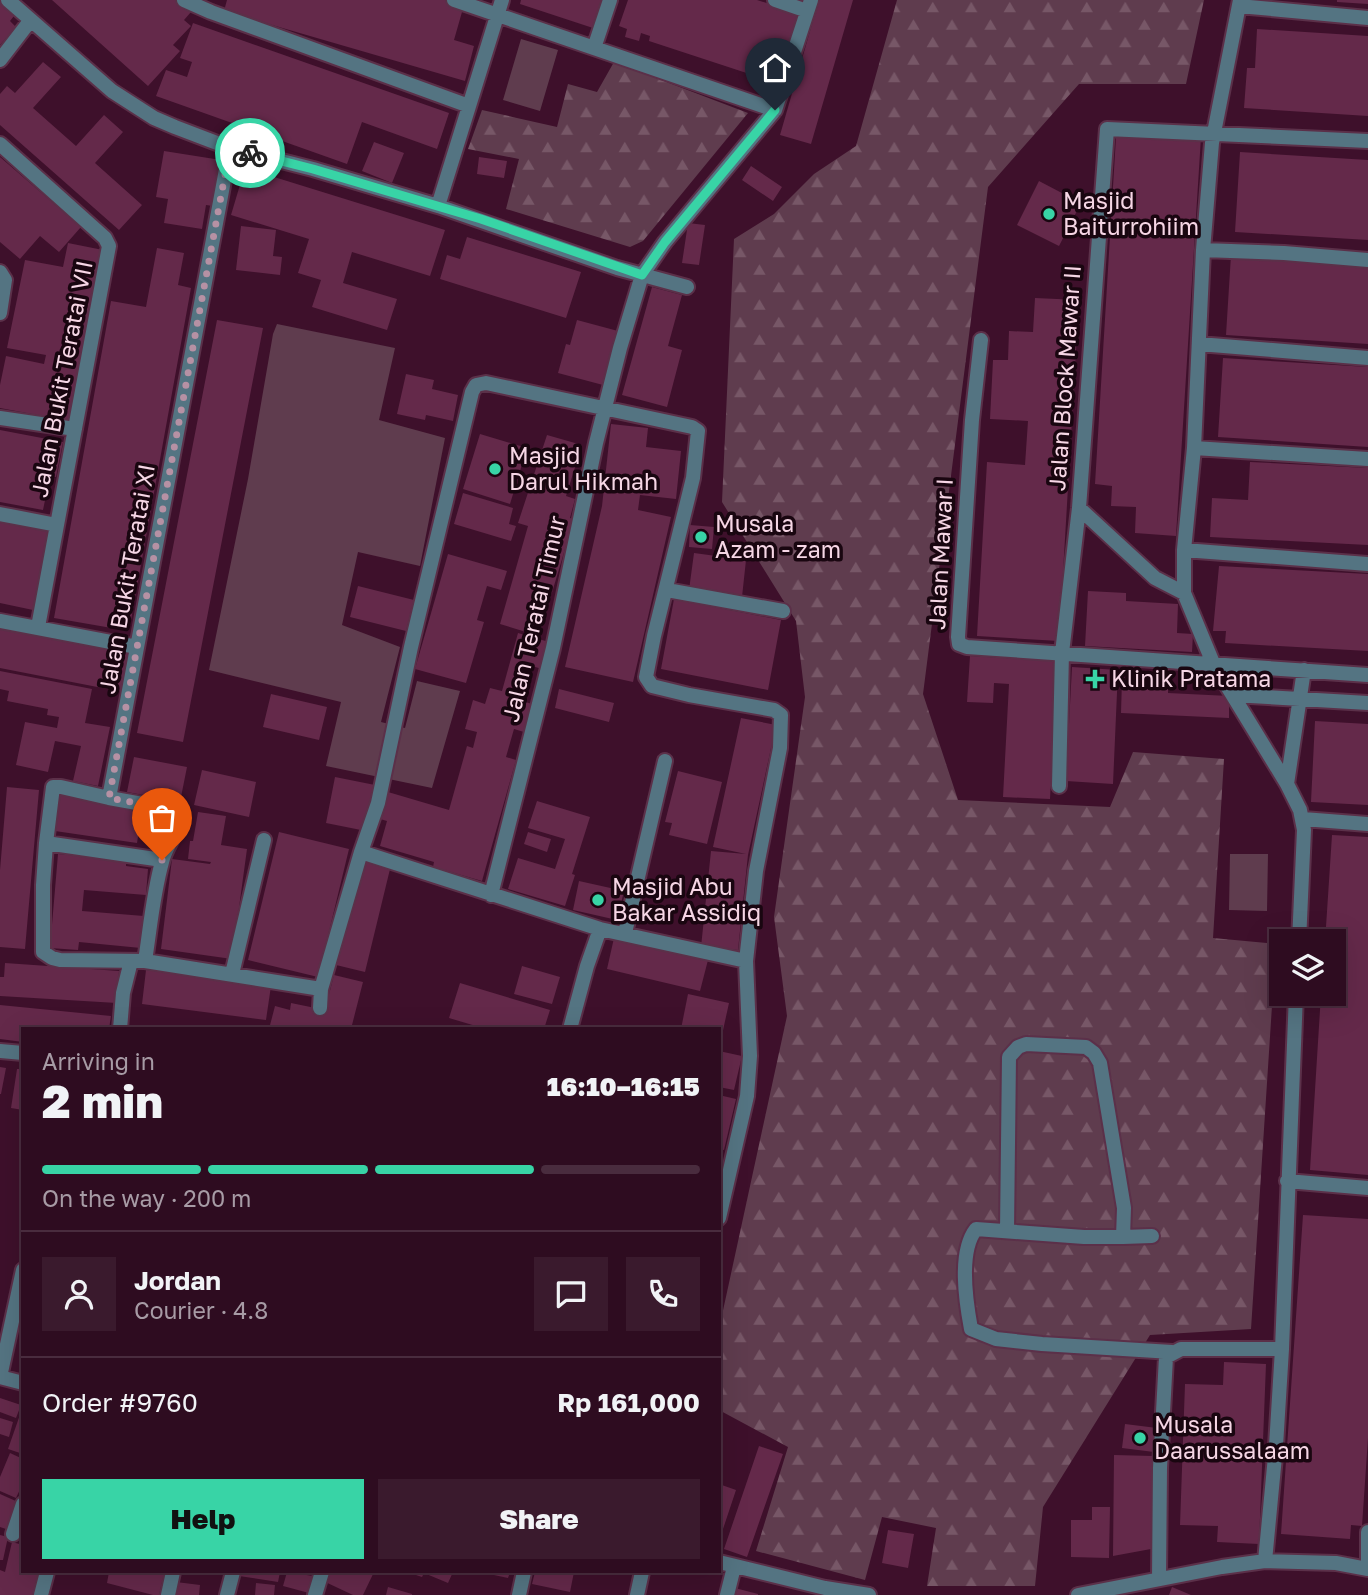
<!DOCTYPE html>
<meta charset="utf-8">
<style>
:root{--surface:#2e0c20;--page:#3a1a2d;--text:#f1f3f6;--muted:#a79ba5;--line:#492c3e;--accent:#38d4a6}
body{margin:0;font-family:"Golos Text",sans-serif;background:var(--page);color:var(--text);height:100vh;display:flex;flex-direction:column;font-size:26px;white-space:nowrap}
*{box-sizing:border-box;margin:0}
p{font-size:23px;color:var(--muted)}
.icon{flex:none;width:38px;height:38px;fill:none;stroke:currentColor;stroke-width:2;stroke-linecap:round;stroke-linejoin:round}
.map{position:relative;flex:1;overflow:hidden}
.panel{position:absolute;left:21px;top:1027px;width:700px;height:546px;display:flex;flex-direction:column;background:var(--surface);border-radius:0px;box-shadow:0 7px 28px #0002,0 0 0 2px var(--line)}
.panel>*{flex:none}
.tools{position:absolute;left:1269px;top:929px;display:grid;gap:14px}
.tools a{display:grid;place-items:center;width:77px;height:77px;border-radius:0px;background:var(--surface);box-shadow:0 7px 28px #0002,0 0 0 2px var(--line);font-size:35px}
.pin{position:absolute;display:grid;place-items:center;width:60px;height:60px;color:#fff;margin:-72px -30px;border-radius:50% 50% 50% 0;rotate:-45deg;box-shadow:0 0 7px #0007}
.pin .icon{rotate:45deg}
.courier{position:absolute;display:grid;place-items:center;width:70px;height:70px;margin:-35px;border:5px solid #38d4a6;border-radius:50%;background:#fff;color:#222;box-shadow:0 2px 9px #0007}
.summary em{font-style:normal;font-weight:800}
.summary div{display:flex;flex-direction:column-reverse}
.summary{display:flex;align-items:center;justify-content:space-between;height:119px;padding:0 21px}
h1{font-size:46px;font-weight:800;line-height:52px}
.bar{display:grid;grid-template-columns:repeat(4,1fr);gap:10px 7px;align-content:center;height:84px;padding:0 21px}
.bar i{height:9px;border-radius:5px;background:var(--line)}
.bar .selected{background:var(--accent)}
.bar p{grid-column:span 4}
.line{display:flex;align-items:center;gap:18px;padding:0 21px;border-top:2px solid var(--line)}
.line div{flex:1}
.round{display:grid;place-items:center;flex:none;width:74px;height:74px;border-radius:0px;background:var(--page)}
.button{display:flex;gap:14px;margin-top:auto;padding:14px 21px}
.button a{flex:1;height:80px;border-radius:0px;background:var(--accent);color:#111;font-size:28px;font-weight:800;line-height:80px;text-align:center}
.button a+a{background:var(--page);color:var(--text)}
.map>svg:first-child{display:block}
</style>
<div class="map">
<svg width="1368" height="1595" viewBox="0 0 1368 1595">
<defs>
<pattern id="forest-firs" width="22" height="20" patternUnits="userSpaceOnUse" patternTransform="scale(1.75)"><rect width="22" height="20" fill="#5f3c4e"/><path d="M5 1l3.5 6h-7zM16 11l3.5 6h-7z" fill="#775767"/></pattern>
</defs>
<rect width="100%" height="100%" fill="#3e102b"/>
<path fill="#5f3c4e" d="M521,39L558,50L540,111L503,100Z
M277,324L395,348L379,420L445,438L420,566L358,552L342,625L400,647L381,722L405,728L417,681L460,691L432,788L326,766L341,702L209,670L248,479L273,334Z
M1230,854H1268L1267,911L1229,910Z"/>
<path fill="url(#forest-firs)" d="M897,0H1204L1186,84H1079L988,187L923,694L958,800L1110,807L1133,752L1224,759L1213,938L1276,944L1251,1329L1150,1335L1043,1507L1035,1586H927L936,1528L882,1517L865,1580L756,1551L788,1447L719,1410V1329L787,1016L774,917L805,697L796,621L722,502L734,239L774,214L814,174L856,146Z
M614,62L748,113L643,241L630,247L506,209L519,159L468,149L482,110L557,127L568,84L597,92Z"/>
<path fill="#64294a" d="M52,0H177L191,12L184,20L191,26L173,45L180,51L148,86Z
M227,0H447L464,5L454,40L474,46L465,81L224,11Z
M521,0H602L593,28L520,4Z
M628,0H757L798,13L788,46L776,43L765,79L649,41L650,36L641,33L639,41L625,37L627,29L619,26Z
M819,0H853L811,144L780,135Z
M1337,0H1368V4L1337,2Z
M0,3L14,16L10,21L16,27L0,45Z
M193,23L449,113L437,149L362,122L347,164L156,96L166,70L187,77L192,62L180,58Z
M1257,29L1368,36V116L1244,108L1247,68H1255Z
M43,62L61,77L33,108L76,146L104,115L123,132L95,163L142,205L119,230L0,125V94L7,86L15,93Z
M1159,134L1201,137L1176,536L1135,533L1136,507L1111,506L1112,486L1095,484L1116,137L1159,140Z
M374,142L404,153L392,183L362,171Z
M164,151L221,160L213,206L206,205L202,229L164,223L168,199L156,197Z
M1240,152L1368,160V240L1235,232Z
M0,157L81,227L59,252L40,236L20,259L0,242Z
M479,157L507,161L504,178L477,174Z
M751,166L782,187L773,201L742,180Z
M245,168L445,230L430,276L352,252L343,283L397,299L387,330L312,307L321,280L298,273L309,239L231,215Z
M1039,181L1081,203L1059,246L1017,225Z
M688,223L705,225L699,265L682,263Z
M241,226L276,230L273,256L282,257L280,275L236,270Z
M467,237L581,272L566,318L440,279L447,255L460,259Z
M68,243L103,250L69,421L0,408V385L6,356L44,364L46,355L7,348L25,260L63,267Z
M157,248L184,253L178,285L191,288L129,631L54,618L111,301L146,307Z
M1231,255L1368,264V344L1226,335Z
M652,287L682,295L668,346L682,350L667,407L622,395Z
M1035,298L1079,300L1059,641L977,636L987,462L1025,465L1028,421L990,419L993,360H1008L1009,331L1033,332Z
M217,320L263,328L183,742L137,733Z
M577,320L618,331L603,385L558,373L566,344L570,345Z
M1223,358L1368,367V447L1218,437Z
M406,374L434,380L432,389L458,395L453,421L426,415L425,420L397,414Z
M611,424L648,428L646,447L681,451L676,499L640,495L638,510L671,517L633,682L565,667L602,506Z
M0,430L63,442L56,477L50,476L43,510L0,502Z
M480,434L527,448L510,504L463,489Z
M547,435L582,445L566,496L575,499L570,518L574,519L539,636L500,624L528,526L518,523Z
M1250,462L1368,468V545L1210,537L1212,498L1248,500Z
M463,493L513,508L509,524L516,526L511,541L454,524Z
M0,521L49,530L33,610L0,603Z
M690,525L714,527L712,549L689,547Z
M694,553L746,560L742,597L689,590Z
M448,554L507,571L501,590L487,586L477,620L484,622L466,683L415,669Z
M1219,566L1368,574V651L1225,643L1226,631H1213Z
M358,586L414,600L406,631L350,617Z
M1088,591L1126,593V601L1178,604L1177,633L1193,634L1192,652L1085,646Z
M674,599L781,620L768,690L661,669Z
M0,628L130,653L123,692L0,668Z
M518,633L549,642L542,669L532,666L522,701L532,704L524,732L514,729L506,757L516,760L482,881L433,867L434,862L380,846L387,821L380,819L388,792L449,810L467,746L473,748L477,732L465,729L473,700L485,704L490,688L502,691Z
M970,656L1057,661L1050,799L1003,797L1009,684L994,683L993,703L967,702Z
M1072,667L1118,670L1113,784L1066,781Z
M0,671L92,689L85,723L110,727L98,786L73,781L81,746L55,741L48,772L16,765L25,722L57,728L59,717L47,715L48,709L7,701L9,691L0,689Z
M1122,679L1168,681V693L1229,696V718L1121,713Z
M559,689L614,703L609,722L555,708Z
M271,694L327,707L319,740L263,727Z
M741,718L776,725L748,855L738,950L701,947L711,851L746,854L713,847Z
M1315,721L1368,724V805L1311,802Z
M134,757L187,767L180,802L127,792Z
M202,770L256,782L249,817L194,805Z
M678,771L722,782L707,844L669,835L672,823L665,822Z
M335,777L375,785L366,831L326,823Z
M7,787L39,790L25,949L0,947V870Z
M60,795L143,807L137,843L55,831Z
M537,801L590,817L572,874L575,875L565,906L508,889L518,858L555,869L565,839L528,828Z
M198,812L226,816L221,845L247,849L232,959L161,949L172,859L210,864L211,862L188,859L190,841H193Z
M279,832L349,849L318,977L248,960Z
M528,832L551,839L547,852L524,844Z
M1332,835L1368,837V1175L1310,1170L1321,994H1334V942H1325Z
M58,854L126,860V866L148,869L146,895L84,890L82,911L144,916L141,948L79,942L78,950L50,948Z
M362,858L391,865L365,972L336,965Z
M579,881L624,891L617,920L573,910Z
M614,938L708,960L700,991L607,969Z
M5,963L119,971L117,1003L0,996V977H4Z
M522,966L560,977L552,1004L514,994Z
M146,970L271,986L266,1020L142,1004Z
M334,975L363,982L351,1029H269L275,1006L290,1010L291,1003L325,1010Z
M460,983L550,1010L544,1029H486L449,1018Z
M688,994L729,1003L720,1044L719,1029H681Z
M0,1005L111,1016L109,1029H23V1042L0,1039Z
M719,1051L742,1056L734,1090L719,1087Z
M0,1067L6,1068L1,1094H0Z
M17,1069H23V1110L11,1108Z
M719,1095L736,1099L724,1150L719,1149Z
M1303,1215L1368,1219V1438L1362,1526L1351,1525L1350,1539L1281,1534Z
M1224,1362L1266,1364L1259,1544L1217,1542L1218,1526L1180,1525L1185,1384L1223,1385Z
M0,1398L21,1405L16,1418L0,1412Z
M22,1409H23V1454L8,1449Z
M0,1418L13,1422L9,1437L0,1434Z
M1125,1424L1157,1428L1154,1452L1122,1448Z
M759,1446L783,1454L747,1557L724,1549Z
M10,1453L23,1459V1483L16,1498L0,1491V1477Z
M1114,1455L1153,1456L1152,1508L1151,1549L1113,1556Z
M719,1484L736,1490L720,1538H719Z
M0,1494L18,1502L6,1529L0,1527Z
M1092,1507H1110L1109,1558L1071,1557V1520H1092Z
M888,1530L914,1534L908,1568L882,1563Z
M0,1535L8,1537L3,1560H0Z
M12,1542L23,1545V1572H42L36,1595H0V1570L5,1572Z
M109,1572H155L164,1574L159,1595H153L107,1583Z
M240,1572H280L278,1582L239,1576Z
M287,1572L313,1576L309,1593L283,1586Z
M325,1572H374L363,1595H353L321,1580Z
M407,1572H453L448,1583L424,1573L422,1577Z
M480,1572H510L508,1578Z
M535,1572H574L570,1592L532,1584Z
M176,1582L200,1585L199,1595H174Z
M256,1583L275,1585L274,1595H255Z
M388,1587L412,1594V1595H386Z
M1172,1587L1191,1595H1169Z
M735,1588L758,1594V1595H733Z"/>
<g fill="none" stroke-linecap="round" stroke-linejoin="round">
<g stroke="#5b3049" stroke-width="18">
<path id="minor" d="M8,0L112,91L154,118L175,127L230,148L313,169L438,206L617,268L687,287
M184,0L211,12L469,106
M454,0L775,110
M775,0L807,11
M1239,6L1368,18
M594,48L610,0
M0,60L30,21
M0,144L105,238L109,246L38,627
M438,206L502,0
M1203,250L1284,253L1368,260
M0,272L5,280L0,313
M981,340L972,420L958,637L959,644L967,647L1368,675
M1199,344L1368,358
M0,418L75,429
M1194,448L1368,459
M1079,508L1155,578L1184,593L1213,663L1287,784L1300,810L1304,830L1299,942
M0,514L57,525
M1184,550L1368,564
M667,590L783,611
M1184,593V550L1194,448L1203,250L1212,143L1240,0
M0,621L137,647
M1233,695L1368,703
M1287,784L1304,670
M1059,786L1062,653L1079,508L1107,129L1368,141
M1303,819L1368,824
M46,843L53,787H61L109,798
M162,860L46,843L43,885V952L52,958L60,960L145,961L321,989
M491,895L553,648L596,443L620,348L642,275L665,242L775,110L811,0
M600,929L746,961L750,1056L747,1096L719,1218
M625,933L665,761
M145,961C150,929 153,894 162,862C166,843 183,830 176,810L109,798L230,148
M232,974L264,840
M320,1008L321,989L361,852
M120,1029L123,993L131,961
M570,1029L587,966L600,929L361,852L378,803L411,647L472,392L476,385L486,383L692,427L698,431L693,478L654,636L646,677L652,686L689,695L774,710L781,715L780,748L756,871L746,961
M0,1051L23,1053
M1287,1181L1368,1188
M1007,1230L1009,1057L1018,1047L1026,1044L1086,1047L1094,1053L1100,1063L1124,1208L1123,1237H1084L976,1229C958,1252 966,1302 971,1329L996,1339L1042,1344L1172,1352
M1123,1237L1152,1236
M0,1377L23,1270
M0,1377L23,1383
M1368,1532V1566
M13,1534L23,1504
M1265,1561L1276,1446L1282,1349L1296,994
M719,1562L825,1588L869,1595
M1159,1579L1160,1468L1166,1357L1181,1349H1282
M41,1595L47,1572
M168,1595L173,1572
M227,1595L233,1572
M315,1595L322,1572
M519,1595L524,1572
M637,1595L642,1572
M727,1595L734,1567
M1078,1595L1222,1567L1265,1561L1336,1563L1368,1569"/>
</g>
<use href="#minor" stroke="#547482" stroke-width="14"/>
</g>
<g fill="none" stroke-linecap="round" stroke-linejoin="round">
<path stroke="#b691a4" stroke-width="7" stroke-dasharray="0 12.6" d="M162,860L178,827L176,810L109,798L230,148L250,153"/>
<path stroke="#38d4a6" stroke-width="9" d="M250,153L313,169L481,219L642,275L665,242L775,110"/>
</g>
<g fill="#38d4a6" stroke="#190610" stroke-width="2.5">
<circle cx="1049" cy="214" r="7"/>
<circle cx="495" cy="469" r="7"/>
<circle cx="701" cy="537" r="7"/>
<path d="M1091.5 668.5h7v7h7v7h-7v7h-7v-7h-7v-7h7z"/>
<circle cx="598" cy="900" r="7"/>
<circle cx="1140" cy="1438" r="7"/>
</g>
<g text-anchor="middle" stroke-width="7" stroke-linejoin="round" paint-order="stroke">
<g font-size="23" fill="#f6d6e5" stroke="#190610" text-anchor="start">
<text x="1063" y="209">Masjid<tspan x="1063" dy="26">Baiturrohiim</tspan></text>
<text x="509" y="464">Masjid<tspan x="509" dy="26">Darul Hikmah</tspan></text>
<text x="715" y="532">Musala<tspan x="715" dy="26">Azam - zam</tspan></text>
<text x="1111" y="687">Klinik Pratama</text>
<text x="612" y="895">Masjid Abu<tspan x="612" dy="26">Bakar Assidiq</tspan></text>
<text x="1154" y="1433">Musala<tspan x="1154" dy="26">Daarussalaam</tspan></text>
</g>
<g font-size="23" fill="#f6d6e5" stroke="#190610">
<text transform="translate(1065 378) rotate(-86)" y="8">Jalan Block Mawar II</text>
<text transform="translate(62 379) rotate(-79)" y="8">Jalan Bukit Teratai VII</text>
<text transform="translate(941 554) rotate(-87)" y="8">Jalan Mawar I</text>
<text transform="translate(127 579) rotate(-80)" y="8">Jalan Bukit Teratai XI</text>
<text transform="translate(534 619) rotate(-77)" y="8">Jalan Teratai Timur</text>
</g>
</g>
</svg>
<div class="tools">
<a><svg class="icon" aria-label="layers" viewBox="0 0 24 24"><path d="M12 4l9 5-9 5-9-5zM3 14l9 5 9-5"/></svg></a>
</div>
<div class="pin" style="left:162px;top:860px;background:#ea580c"><svg class="icon" aria-label="bag" viewBox="0 0 24 24"><path d="M5 8h14l-1 12H6zM9 8a3 3 0 0 1 6 0"/></svg></div>
<div class="pin" style="left:775px;top:110px;background:#1f2937"><svg class="icon" aria-label="home" viewBox="0 0 24 24"><path d="M3 11l9-7 9 7M6 9v11h12V9"/></svg></div>
<div class="courier" style="left:250px;top:153px"><svg class="icon" aria-label="bike" viewBox="0 0 24 24"><circle cx="6" cy="16" r="4"/><circle cx="18" cy="16" r="4"/><path d="M6 16l4-8h5l3 8M10 8l3 8H6M13 5h3"/></svg></div>
<section class="panel">
<div class="summary"><div><h1>2 min</h1><p>Arriving in</p></div><em>16:10–16:15</em></div>
<div class="bar"><i class="selected"></i><i class="selected"></i><i class="selected"></i><i></i><p>On the way · 200 m</p></div>
<div class="line" style="height:126px"><a class="round"><svg class="icon" aria-label="person" viewBox="0 0 24 24"><circle cx="12" cy="8" r="4"/><path d="M4 21q1-7 8-7t8 7"/></svg></a><div><b>Jordan</b><p>Courier · 4.8</p></div><a class="round"><svg class="icon" aria-label="chat" viewBox="0 0 24 24"><path d="M4 5h16v11H9l-5 4z"/></svg></a><a class="round"><svg class="icon" aria-label="phone" viewBox="0 0 24 24"><path d="M5 4h4l2 5-3 2q2 4 5 5l2-3 5 2v4C11 20 4 13 5 4z"/></svg></a></div>
<div class="line" style="height:91px"><div>Order #9760</div><b>Rp 161,000</b></div>
<div class="button"><a>Help</a><a>Share</a></div>
</section>
</div>
